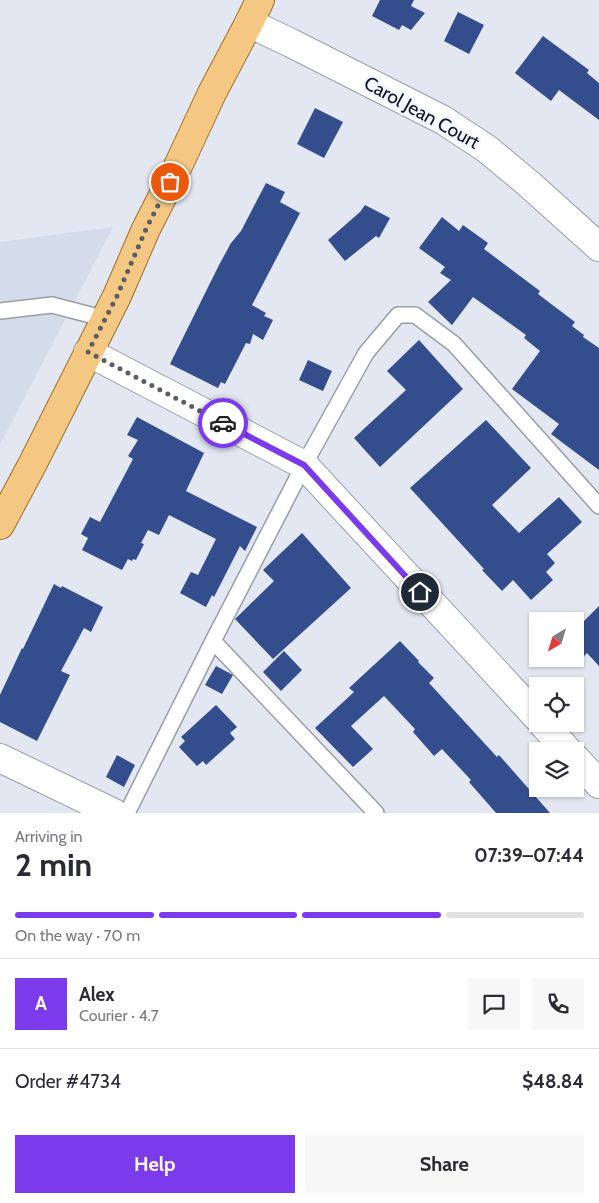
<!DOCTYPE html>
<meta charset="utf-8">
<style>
:root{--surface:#fff;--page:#f7f7f7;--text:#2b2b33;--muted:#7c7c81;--line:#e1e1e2;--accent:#7c3aed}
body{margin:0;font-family:Cabin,sans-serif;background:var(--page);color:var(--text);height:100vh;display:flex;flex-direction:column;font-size:19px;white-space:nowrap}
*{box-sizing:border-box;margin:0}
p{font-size:16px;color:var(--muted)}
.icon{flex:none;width:28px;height:28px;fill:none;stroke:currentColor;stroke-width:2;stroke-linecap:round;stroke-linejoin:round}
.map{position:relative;height:813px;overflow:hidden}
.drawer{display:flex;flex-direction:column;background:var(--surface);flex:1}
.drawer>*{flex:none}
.needle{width:32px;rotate:218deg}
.buttons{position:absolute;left:529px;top:612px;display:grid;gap:10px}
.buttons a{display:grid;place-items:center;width:55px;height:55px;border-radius:0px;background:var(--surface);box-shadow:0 1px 4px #0004;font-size:25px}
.pin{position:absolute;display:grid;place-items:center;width:42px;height:42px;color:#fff;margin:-21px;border:2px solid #fff;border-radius:50%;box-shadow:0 1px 5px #0007}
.courier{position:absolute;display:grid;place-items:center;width:50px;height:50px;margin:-25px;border:4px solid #7c3aed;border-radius:50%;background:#fff;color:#222;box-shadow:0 1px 6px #0007}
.overview em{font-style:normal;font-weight:700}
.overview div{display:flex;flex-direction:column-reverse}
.overview{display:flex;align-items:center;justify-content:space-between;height:85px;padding:0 15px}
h1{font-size:32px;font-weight:700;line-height:38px}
.bar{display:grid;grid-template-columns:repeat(4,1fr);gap:8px 5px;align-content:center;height:60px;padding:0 15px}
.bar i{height:6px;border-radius:4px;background:var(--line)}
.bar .on{background:var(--accent)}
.bar p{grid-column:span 4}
.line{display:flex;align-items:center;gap:12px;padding:0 15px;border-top:1px solid var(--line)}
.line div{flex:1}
.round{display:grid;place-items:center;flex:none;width:52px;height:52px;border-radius:0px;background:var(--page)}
.primary-button{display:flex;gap:10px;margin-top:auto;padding:10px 15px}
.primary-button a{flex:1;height:58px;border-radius:0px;background:var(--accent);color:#fff;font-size:20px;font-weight:700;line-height:58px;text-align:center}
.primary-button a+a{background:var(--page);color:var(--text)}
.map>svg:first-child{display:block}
</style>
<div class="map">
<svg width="599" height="813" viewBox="0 0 599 813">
<rect width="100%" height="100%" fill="#e3e7f1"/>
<path fill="#d4dcec" d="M113,227L0,445V242Z"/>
<path fill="#344d8c" d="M380,0H414L411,6L425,13L411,30L402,25L399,30L372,16Z
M458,12L484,25L469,54L444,41Z
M543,36L589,70L587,73L599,83V120L559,90L551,101L515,73Z
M315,108L343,122L324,158L297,144Z
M266,183L285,192L280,202L300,213L252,305L266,313L264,316L273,320L263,340L253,334L250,344L246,343L225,384L221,382L218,388L170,364L219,265L231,243L241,231Z
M365,205L390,218L379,238L376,236L345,261L328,240L360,212Z
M442,217L459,231L463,225L488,243L484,249L540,291L538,294L575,322L572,326L584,335L583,337L599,348V470L551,434L559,424L512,389L540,351L524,338L526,335L473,297L452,325L428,302L451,280L440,273L445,267L419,248Z
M419,340L463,389L380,467L354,438L406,390L387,371Z
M308,360L332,371L323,391L299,380Z
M137,417L204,453L186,491L257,527L245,551L240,546L214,597L212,595L206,607L180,593L191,572L198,575L216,539L169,515L159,535L148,530L141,543L144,544L136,560L133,559L132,561L128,559L122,570L82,550L88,538L81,534L90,517L100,522L133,459L128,456L138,440L127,435Z
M486,420L531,468L492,505L519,533L559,497L582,522L547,554L555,563L546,572L553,580L531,600L513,580L502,591L482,570L484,569L410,488Z
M302,533L351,588L273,659L235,619L274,581L263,570Z
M54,584L61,588L62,586L103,607L91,632L84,628L61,671L70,675L37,741L0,722V695L22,648L23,649Z
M599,606V666L587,653L575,665V630Z
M400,641L419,661L418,662L434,678L429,683L497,757L499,755L550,813H496L469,782L471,780L442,749L434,756L413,732L415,729L384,696L351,726L373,749L353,767L315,728L354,692L349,688Z
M284,651L302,670L281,691L263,672Z
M216,666L233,675L222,694L205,685Z
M216,705L237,727L230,733L235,739L206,765L203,761L197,766L179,747L185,741L181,737Z
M117,755L135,765L124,787L106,777Z"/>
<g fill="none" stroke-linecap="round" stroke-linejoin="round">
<g stroke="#999da6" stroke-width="18">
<path id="service" d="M0,311L52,305L106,319
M213,641L376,813
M127,813L213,641L304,465L366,353L398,315H415L454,344L599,506"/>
</g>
<g stroke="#999da6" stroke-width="30">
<path id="minor" d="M249,23L291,43L443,120L487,149L529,184L599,247
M88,352L304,465L538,718
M543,724L568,751
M0,758L114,813
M575,758L599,784"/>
</g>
<g stroke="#9f7026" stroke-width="30">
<path id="primary" d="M0,525L33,463L117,296L146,229L178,166L212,93L249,23L260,0"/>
</g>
<use href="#service" stroke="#fff" stroke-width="15"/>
<use href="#minor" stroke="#fff" stroke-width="28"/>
<use href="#primary" stroke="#f4c782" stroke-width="28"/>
</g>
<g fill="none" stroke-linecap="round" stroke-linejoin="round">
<path stroke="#5a5d63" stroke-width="5" stroke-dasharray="0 9" d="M170,182L146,229L117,296L88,352L223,423"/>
<path stroke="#7c3aed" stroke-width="6" d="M223,423L304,465L420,592"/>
</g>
<g text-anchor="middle" stroke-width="5" stroke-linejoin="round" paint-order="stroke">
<g font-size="19" fill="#111316" stroke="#f0f5ff">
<text transform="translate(422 112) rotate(29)" y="7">Carol Jean Court</text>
</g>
</g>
</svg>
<div class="buttons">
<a><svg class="needle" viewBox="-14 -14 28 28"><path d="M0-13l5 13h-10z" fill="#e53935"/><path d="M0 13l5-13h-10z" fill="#7c7c81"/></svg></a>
<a><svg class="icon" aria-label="locate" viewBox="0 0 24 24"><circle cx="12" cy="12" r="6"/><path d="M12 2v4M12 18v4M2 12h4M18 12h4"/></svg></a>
<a><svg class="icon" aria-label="layers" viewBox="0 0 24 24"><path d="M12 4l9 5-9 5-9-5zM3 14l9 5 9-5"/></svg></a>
</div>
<div class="pin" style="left:170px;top:182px;background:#ea580c"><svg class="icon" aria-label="bag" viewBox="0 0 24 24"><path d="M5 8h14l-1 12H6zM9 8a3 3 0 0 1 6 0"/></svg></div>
<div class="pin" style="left:420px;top:592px;background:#1f2937"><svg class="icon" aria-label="home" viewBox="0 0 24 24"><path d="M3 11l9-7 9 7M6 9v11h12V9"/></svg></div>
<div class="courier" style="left:223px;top:423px"><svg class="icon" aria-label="car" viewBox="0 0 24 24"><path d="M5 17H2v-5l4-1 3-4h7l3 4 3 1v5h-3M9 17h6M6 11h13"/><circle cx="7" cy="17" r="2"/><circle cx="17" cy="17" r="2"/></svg></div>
</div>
<section class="drawer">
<div class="overview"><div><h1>2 min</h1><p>Arriving in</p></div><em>07:39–07:44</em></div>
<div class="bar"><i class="on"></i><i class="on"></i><i class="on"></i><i></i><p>On the way · 70 m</p></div>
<div class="line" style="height:90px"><b class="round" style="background:var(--accent);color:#fff">A</b><div><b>Alex</b><p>Courier · 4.7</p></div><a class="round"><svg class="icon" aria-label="chat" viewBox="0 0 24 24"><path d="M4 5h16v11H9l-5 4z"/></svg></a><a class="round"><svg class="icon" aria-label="phone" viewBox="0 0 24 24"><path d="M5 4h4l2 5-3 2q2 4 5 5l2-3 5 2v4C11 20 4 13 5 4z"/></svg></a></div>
<div class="line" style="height:65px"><div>Order #4734</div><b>$48.84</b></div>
<div class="primary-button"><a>Help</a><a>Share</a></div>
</section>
